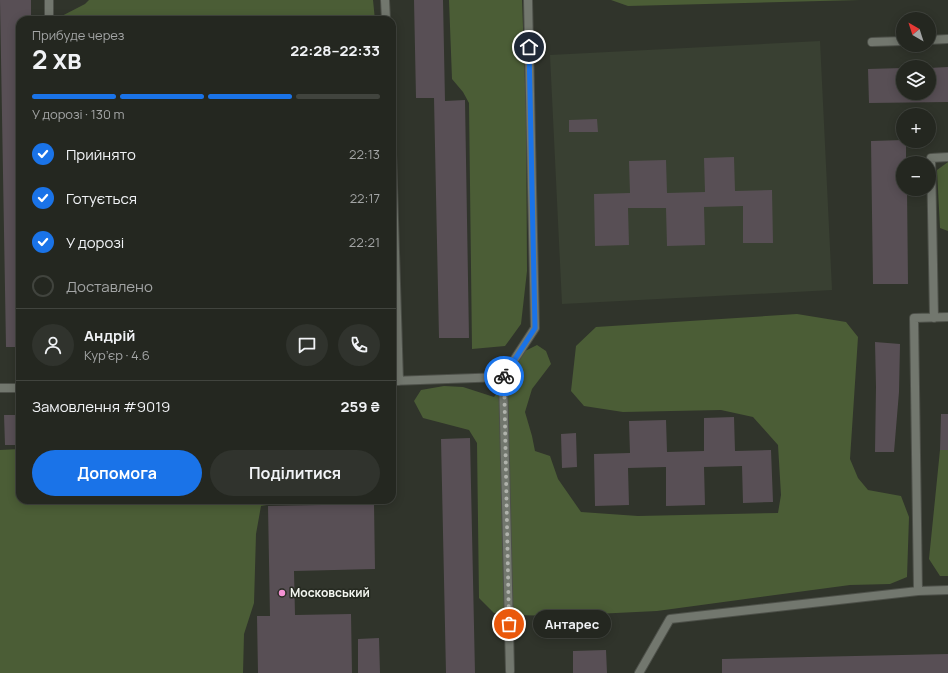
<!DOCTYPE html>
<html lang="uk">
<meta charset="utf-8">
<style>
:root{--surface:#242720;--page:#30332d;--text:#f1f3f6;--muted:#a3a5a5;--line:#41443e;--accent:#1a73e8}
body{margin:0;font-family:Manrope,sans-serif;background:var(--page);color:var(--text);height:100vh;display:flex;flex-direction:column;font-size:15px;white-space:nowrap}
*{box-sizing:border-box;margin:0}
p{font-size:13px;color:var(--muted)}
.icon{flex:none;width:22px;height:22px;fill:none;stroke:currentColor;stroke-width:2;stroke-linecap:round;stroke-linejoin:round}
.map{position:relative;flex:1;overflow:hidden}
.drawer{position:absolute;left:16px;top:16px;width:380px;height:488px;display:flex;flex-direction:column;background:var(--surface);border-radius:12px;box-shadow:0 2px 10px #0003,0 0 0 1px var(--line)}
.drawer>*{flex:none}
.needle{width:26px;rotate:321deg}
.buttons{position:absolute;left:896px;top:12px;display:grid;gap:8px}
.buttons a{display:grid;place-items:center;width:40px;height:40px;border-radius:50%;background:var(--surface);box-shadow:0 2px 10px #0003,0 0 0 1px var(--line);font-size:20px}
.pin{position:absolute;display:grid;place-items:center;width:34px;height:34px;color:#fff;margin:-17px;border:2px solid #fff;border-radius:50%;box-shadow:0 1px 4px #0007}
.courier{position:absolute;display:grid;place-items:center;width:40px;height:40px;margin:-20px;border:3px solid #1a73e8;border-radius:50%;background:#fff;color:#222;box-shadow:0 1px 5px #0007}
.bubble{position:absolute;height:28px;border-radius:14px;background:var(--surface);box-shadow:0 2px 10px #0003,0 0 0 1px var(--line);font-size:13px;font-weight:700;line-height:28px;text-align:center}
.head em{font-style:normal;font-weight:700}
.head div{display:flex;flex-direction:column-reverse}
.head{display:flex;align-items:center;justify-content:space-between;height:68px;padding:0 16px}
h1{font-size:26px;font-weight:700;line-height:30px}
.bar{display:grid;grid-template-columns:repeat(4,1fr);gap:6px 4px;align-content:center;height:48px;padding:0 16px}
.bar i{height:5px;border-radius:3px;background:var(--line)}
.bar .current{background:var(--accent)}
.bar p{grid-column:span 4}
.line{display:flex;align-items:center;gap:10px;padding:0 16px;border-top:1px solid var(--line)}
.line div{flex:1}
.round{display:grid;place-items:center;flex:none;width:42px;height:42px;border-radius:21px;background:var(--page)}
ol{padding:0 16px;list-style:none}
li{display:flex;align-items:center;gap:12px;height:44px}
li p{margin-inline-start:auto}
li .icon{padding:4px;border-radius:50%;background:var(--accent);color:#fff;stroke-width:4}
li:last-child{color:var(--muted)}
li i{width:22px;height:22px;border:2px solid var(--line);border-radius:50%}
.cta{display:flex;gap:8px;margin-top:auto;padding:8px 16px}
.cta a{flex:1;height:46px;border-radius:24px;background:var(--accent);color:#fff;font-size:16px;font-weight:700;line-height:46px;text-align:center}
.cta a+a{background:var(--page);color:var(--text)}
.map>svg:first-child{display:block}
</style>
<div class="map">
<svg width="948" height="673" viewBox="0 0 948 673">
<rect width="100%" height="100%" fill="#30342b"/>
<path fill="#394032" d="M820,41L832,290L562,304L550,55Z"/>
<path fill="#4b5d36" d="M89,0H373L375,20H54L85,4Z
M449,0H522L526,111L527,271L521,324L505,346L472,349L469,103L463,92L452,79Z
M611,0H860L628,6Z
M948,162V231L940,228L937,170Z
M797,314L846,322L858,337L850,459L858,478L868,490L901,496L909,517L907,577L890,584L850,585L657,611L554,616L516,615L494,613L479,598L477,443L469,430L423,418L414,401L421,390L444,386L463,387L494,397L508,379L525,351L537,345L546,351L551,364L532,389L525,412L532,436L535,451L550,456L558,479L581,512L638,516L778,513L781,495L778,445L753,417L721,410L623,412L584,406L571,391L576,346L596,327Z
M20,449V500H297L261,506L256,534L254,603L244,634L243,673H0V450Z
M940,450H948V576H940L929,559Z"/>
<path fill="#584f55" d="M0,0H31V20H20V347H6Z
M414,0H443L445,101L465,100L469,338H439L434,98H416Z
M948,67V102L869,103L868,69L903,68V93H929V68Z
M597,119L598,132H569V120Z
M903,140L906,141V163H903V189H907L908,284H873L871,141Z
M734,157L735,191L772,190L773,243H743V206L704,207L705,245L667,246L666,208H628L629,245L595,246L594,194L630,193L629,161L666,160L667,193L705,192L704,158Z
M875,342L900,344L899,392L894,452H875L876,387Z
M941,414H948V450H940Z
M4,415H20V445H5Z
M734,417L735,451L771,450L773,502L743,503L742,466L704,467L705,505L666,506V467L628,468L629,505L595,506L594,454L630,453L629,421L666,420L667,452L704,451V418Z
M576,433L577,467L562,468L561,434Z
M470,438L475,673H446L441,439Z
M374,504L375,569L294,571L295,615L351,614L352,673H258L257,616H270L268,506Z
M379,638L380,673H358V639Z
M606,650L607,673H573V651Z
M948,654V673H722V659Z"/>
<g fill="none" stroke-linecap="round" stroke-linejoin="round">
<g stroke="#4d5049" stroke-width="10">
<path id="lane" d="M385,0L386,20
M49,20V0
M929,40L948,39
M872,42L903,41
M392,154L399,381
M934,318L931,158L948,157
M503,377L535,328L528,0
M392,381L503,377L510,671
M0,388H20
M918,591L914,318L948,317
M639,673L670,619L918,591L948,590"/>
</g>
<use href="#lane" stroke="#72776e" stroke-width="8"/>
</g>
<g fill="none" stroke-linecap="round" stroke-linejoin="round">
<path stroke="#afb2ab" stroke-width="4" stroke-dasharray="0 7.2" d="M504,376L509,624"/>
<path stroke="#1a73e8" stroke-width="5" d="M504,376L535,328L529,47"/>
</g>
<circle fill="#f491d4" stroke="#262a21" stroke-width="1.5" cx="282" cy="593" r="4"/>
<g text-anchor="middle" stroke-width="3" stroke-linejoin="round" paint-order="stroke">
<g font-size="12" font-weight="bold" fill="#f3f6f0" stroke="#262a21" text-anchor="start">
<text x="290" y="597">Московський</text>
</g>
</g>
</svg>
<div class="buttons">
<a><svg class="needle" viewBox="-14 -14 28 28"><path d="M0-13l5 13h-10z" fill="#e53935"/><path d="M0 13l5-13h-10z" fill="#a3a5a5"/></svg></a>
<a><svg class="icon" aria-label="layers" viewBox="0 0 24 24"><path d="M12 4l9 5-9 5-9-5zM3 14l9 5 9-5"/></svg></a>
<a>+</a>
<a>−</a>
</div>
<div class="pin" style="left:509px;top:624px;background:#ea580c"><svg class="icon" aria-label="bag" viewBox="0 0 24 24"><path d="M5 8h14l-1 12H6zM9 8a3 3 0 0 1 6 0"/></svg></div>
<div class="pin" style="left:529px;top:47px;background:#1f2937"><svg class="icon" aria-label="home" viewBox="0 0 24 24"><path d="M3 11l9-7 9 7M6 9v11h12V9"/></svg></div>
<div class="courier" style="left:504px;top:376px"><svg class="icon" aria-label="bike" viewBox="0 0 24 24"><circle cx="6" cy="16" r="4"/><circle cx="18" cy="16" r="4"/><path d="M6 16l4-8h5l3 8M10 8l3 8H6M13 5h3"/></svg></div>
<div class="bubble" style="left:533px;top:610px;width:78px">Антарес</div>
<section class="drawer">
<div class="head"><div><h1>2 хв</h1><p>Прибуде через</p></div><em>22:28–22:33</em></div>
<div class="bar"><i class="current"></i><i class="current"></i><i class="current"></i><i></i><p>У дорозі · 130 m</p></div>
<ol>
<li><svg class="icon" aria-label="check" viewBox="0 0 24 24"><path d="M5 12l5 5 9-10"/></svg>Прийнято<p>22:13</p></li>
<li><svg class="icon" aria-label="check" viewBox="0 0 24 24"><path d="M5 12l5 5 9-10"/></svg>Готується<p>22:17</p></li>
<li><svg class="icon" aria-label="check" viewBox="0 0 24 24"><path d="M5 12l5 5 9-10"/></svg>У дорозі<p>22:21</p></li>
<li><i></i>Доставлено</li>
</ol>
<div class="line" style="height:72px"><a class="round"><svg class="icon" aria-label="person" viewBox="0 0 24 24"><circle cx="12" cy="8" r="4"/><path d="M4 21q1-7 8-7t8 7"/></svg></a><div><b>Андрій</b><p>Кур’єр · 4.6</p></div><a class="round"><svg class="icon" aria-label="chat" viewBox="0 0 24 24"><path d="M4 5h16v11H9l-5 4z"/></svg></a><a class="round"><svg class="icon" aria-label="phone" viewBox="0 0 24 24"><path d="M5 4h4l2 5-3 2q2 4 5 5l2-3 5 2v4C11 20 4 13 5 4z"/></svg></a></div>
<div class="line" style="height:52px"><div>Замовлення #9019</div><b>259 ₴</b></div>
<div class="cta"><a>Допомога</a><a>Поділитися</a></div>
</section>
</div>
